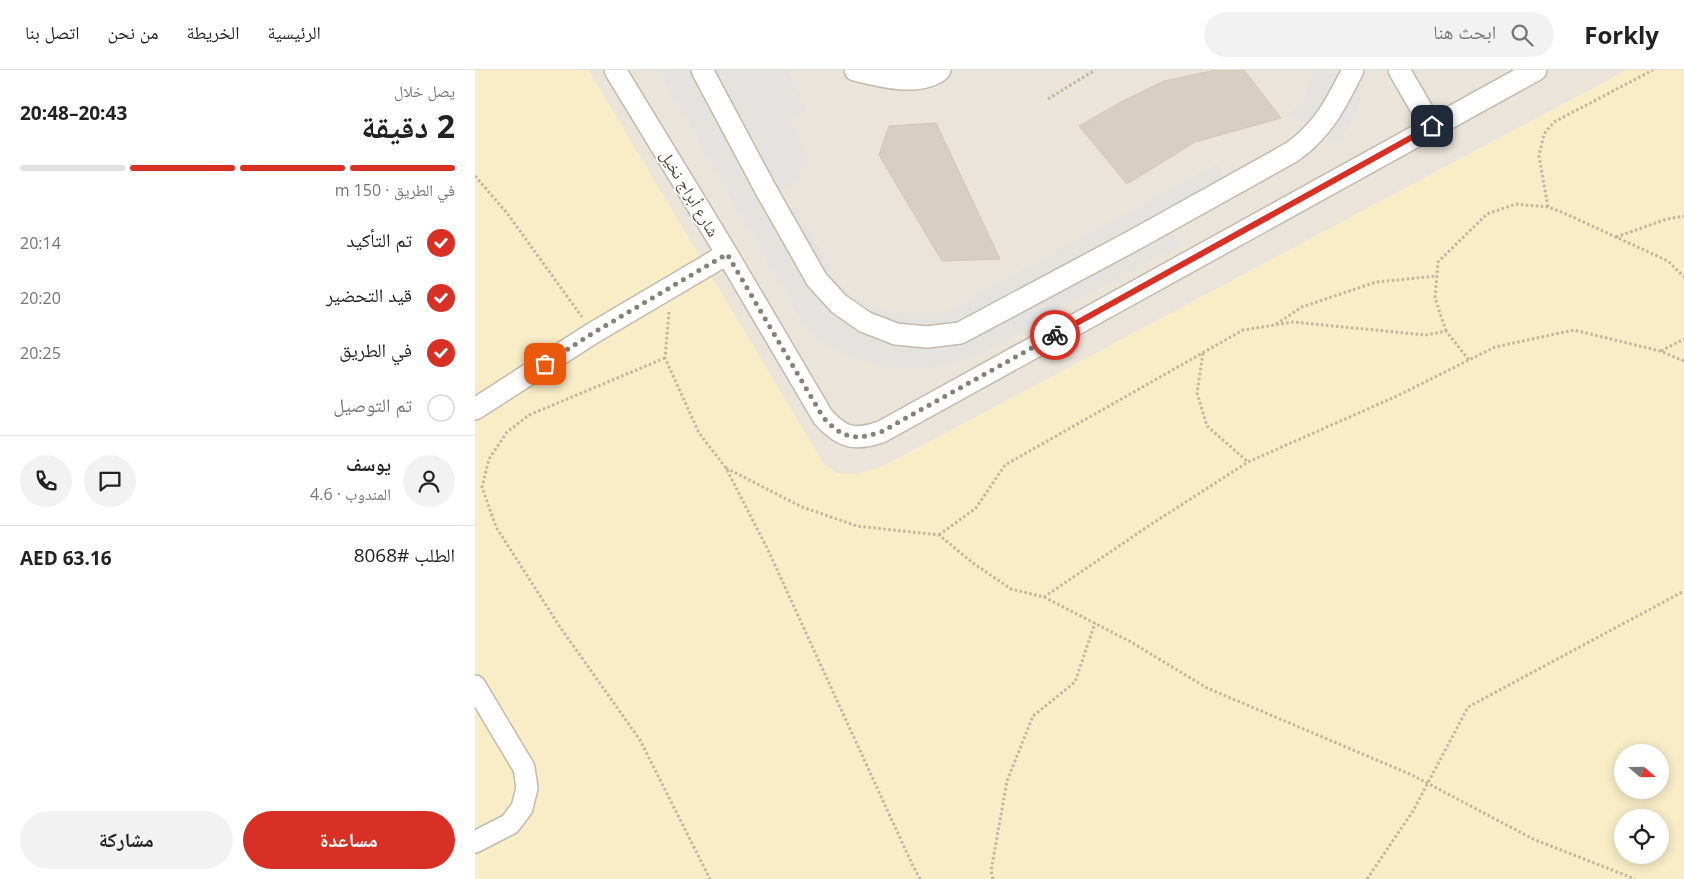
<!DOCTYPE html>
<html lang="ar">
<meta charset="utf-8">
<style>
:root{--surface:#fff;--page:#f2f2f2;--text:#222;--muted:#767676;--line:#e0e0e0;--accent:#d93025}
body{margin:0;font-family:"Open Sans","Noto Naskh Arabic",sans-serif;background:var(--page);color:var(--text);direction:rtl;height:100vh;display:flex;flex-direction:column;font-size:19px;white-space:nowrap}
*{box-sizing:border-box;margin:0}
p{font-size:16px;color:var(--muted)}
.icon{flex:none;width:28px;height:28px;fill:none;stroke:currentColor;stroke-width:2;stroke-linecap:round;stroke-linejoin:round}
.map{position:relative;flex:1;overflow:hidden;direction:ltr}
.sheet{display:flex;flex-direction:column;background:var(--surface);width:475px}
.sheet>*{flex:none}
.needle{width:32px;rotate:110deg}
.fabs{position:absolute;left:1139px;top:674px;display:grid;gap:10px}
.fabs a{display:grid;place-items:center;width:55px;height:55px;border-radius:50%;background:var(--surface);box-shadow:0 2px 12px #0003;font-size:25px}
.pin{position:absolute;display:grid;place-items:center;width:42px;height:42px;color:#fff;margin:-21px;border-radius:10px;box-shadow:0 2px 8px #0006}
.courier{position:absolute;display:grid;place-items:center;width:50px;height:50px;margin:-25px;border:4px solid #d93025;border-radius:50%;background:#fff;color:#222;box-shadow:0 1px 6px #0007}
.summary em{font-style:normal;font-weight:700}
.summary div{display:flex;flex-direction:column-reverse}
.summary{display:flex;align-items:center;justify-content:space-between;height:85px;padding:0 20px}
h1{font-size:32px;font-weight:700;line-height:38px}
.bar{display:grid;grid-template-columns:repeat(4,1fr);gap:8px 5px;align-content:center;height:60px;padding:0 20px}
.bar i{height:6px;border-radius:4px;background:var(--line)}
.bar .current{background:var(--accent)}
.bar p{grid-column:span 4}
.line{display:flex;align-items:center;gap:12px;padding:0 20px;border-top:1px solid var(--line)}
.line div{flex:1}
.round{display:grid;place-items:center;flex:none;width:52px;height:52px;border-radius:26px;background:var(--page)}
ol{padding:0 20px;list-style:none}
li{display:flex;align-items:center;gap:15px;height:55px}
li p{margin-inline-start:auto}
li .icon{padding:5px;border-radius:50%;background:var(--accent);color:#fff;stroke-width:4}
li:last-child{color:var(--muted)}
li i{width:28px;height:28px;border:2px solid var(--line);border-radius:50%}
.button{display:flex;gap:10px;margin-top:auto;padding:10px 20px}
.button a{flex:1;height:58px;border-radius:30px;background:var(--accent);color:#fff;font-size:20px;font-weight:700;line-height:58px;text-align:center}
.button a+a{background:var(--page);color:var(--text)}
header{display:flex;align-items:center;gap:30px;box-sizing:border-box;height:70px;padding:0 25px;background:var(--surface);border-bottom:1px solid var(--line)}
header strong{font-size:24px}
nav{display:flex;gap:28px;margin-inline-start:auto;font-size:18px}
.search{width:350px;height:45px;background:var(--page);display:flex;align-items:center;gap:12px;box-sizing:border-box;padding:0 18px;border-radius:28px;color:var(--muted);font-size:19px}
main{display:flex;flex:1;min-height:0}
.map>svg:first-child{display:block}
</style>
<header>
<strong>Forkly</strong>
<div class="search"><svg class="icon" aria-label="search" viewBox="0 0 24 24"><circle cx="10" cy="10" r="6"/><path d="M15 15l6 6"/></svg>ابحث هنا</div>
<nav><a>الرئيسية</a><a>الخريطة</a><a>من نحن</a><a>اتصل بنا</a></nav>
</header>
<main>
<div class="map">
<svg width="1209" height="809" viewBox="0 0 1209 809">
<rect width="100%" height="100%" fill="#f6f2ec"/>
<path fill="#eae4da" d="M113,0H1152L364,420Z"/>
<path fill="#f9edc8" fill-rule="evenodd" d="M0,0H113L349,394L362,403L382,404L409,396L1152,0H1209V809H0ZM1148,682H1185V720H1148ZM1148,748H1185V785H1148Z"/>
<path fill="#e5e3e0" d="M183,0H312L332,38L316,50L333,86L332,96L317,116L304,123L302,147L320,137L367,216L379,227L397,236L416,243L462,244L481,236L743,93L750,109L695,161L705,176L575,243L530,273L494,289L457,297L437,299L396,294L375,287L350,274L335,261L324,247Z
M839,0H850L891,24L863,75L815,45L827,31Z"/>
<path fill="#d8cec1" stroke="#d3c6b4" d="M741,0H769L806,48L720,72L652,114L604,56L646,32L689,11Z
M461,53L525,189L467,191L404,85L414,56Z"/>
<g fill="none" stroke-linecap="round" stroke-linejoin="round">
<g stroke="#c2baae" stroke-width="24">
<path id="minor" d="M140,0L252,184L348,347C367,368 379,371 406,362L1061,0
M227,0L291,120L342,210L364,234L390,252L421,264L452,267L485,263L661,169L817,82C848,60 861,34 878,0
M380,0C404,6 444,17 465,0
M924,0L957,57
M0,339L118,263L252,184
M0,616L49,698L52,718L47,738L35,754L0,772"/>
</g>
<path stroke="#c4b59f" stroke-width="3" stroke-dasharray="2.5 2.5" stroke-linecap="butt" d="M573,29L620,0
M0,106L32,143L107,247
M1073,137L1064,86L1069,64L1079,52L1178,0
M1141,167L1192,149L1209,146
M194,242L190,288L224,363L251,398L293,480L437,794L445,809
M801,254L827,237L901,212L962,206
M971,261L960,228L963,192L1012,144L1041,134L1073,137L1089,143L1193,191L1209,207
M1186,281L1209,269
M728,283L722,323L732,356L773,392
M190,288L54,345L32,362L14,389L7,417L21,457L85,557L165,670L235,809
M251,398L327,437L382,456L464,465L498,493L536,519L569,527L675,455L773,392L922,326L1020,277L1099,260L1185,281L1209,291
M464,465L501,438L530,395L768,260L818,252L951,265L971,261L994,290
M569,527L656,572L732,618L937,705L1058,769L1160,809
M518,809L516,801L532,711L558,646L600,612L620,553
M892,809L938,741L993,637L1209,521"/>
<use href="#minor" stroke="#fff" stroke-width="21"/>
</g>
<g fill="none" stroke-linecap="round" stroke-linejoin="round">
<path stroke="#878078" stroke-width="5" stroke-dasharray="0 9" d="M70,294L118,263L252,184L348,347C367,368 379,371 406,362L580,265"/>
<path stroke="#d93025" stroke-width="6" d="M580,265L957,56"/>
</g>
<g text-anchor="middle" stroke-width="4" stroke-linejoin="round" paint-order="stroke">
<g font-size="16" fill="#4b4339" stroke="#fff">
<text transform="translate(215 123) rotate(59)" y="6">شارع أبراج نخيل</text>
</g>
</g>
</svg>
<div class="fabs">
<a><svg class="needle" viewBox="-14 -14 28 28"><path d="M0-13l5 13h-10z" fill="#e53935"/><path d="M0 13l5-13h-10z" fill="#767676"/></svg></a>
<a><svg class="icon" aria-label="locate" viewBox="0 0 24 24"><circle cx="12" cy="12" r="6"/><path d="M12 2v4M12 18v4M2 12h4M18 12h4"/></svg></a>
</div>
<div class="pin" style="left:70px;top:294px;background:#ea580c"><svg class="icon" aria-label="bag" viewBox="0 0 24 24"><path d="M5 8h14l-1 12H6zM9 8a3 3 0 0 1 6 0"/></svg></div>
<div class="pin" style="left:957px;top:56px;background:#1f2937"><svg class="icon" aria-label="home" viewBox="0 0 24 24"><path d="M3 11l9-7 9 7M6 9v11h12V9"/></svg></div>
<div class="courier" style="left:580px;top:265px"><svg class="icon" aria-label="bike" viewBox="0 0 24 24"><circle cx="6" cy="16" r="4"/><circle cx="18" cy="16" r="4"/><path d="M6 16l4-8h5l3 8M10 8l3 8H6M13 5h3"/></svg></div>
</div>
<section class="sheet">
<div class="summary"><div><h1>2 دقيقة</h1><p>يصل خلال</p></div><em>20:43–20:48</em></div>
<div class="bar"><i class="current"></i><i class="current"></i><i class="current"></i><i></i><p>في الطريق · 150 m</p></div>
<ol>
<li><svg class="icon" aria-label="check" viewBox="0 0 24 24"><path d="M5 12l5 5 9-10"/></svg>تم التأكيد<p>20:14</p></li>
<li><svg class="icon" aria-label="check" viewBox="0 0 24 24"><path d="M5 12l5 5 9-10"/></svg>قيد التحضير<p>20:20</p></li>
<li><svg class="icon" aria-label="check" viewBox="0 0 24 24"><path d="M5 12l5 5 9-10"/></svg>في الطريق<p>20:25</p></li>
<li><i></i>تم التوصيل</li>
</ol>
<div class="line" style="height:90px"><a class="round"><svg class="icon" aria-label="person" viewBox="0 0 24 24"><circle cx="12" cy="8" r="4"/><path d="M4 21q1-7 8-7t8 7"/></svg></a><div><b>يوسف</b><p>المندوب · 4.6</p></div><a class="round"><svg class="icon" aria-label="chat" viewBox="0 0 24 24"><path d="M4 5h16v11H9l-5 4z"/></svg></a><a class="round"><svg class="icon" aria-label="phone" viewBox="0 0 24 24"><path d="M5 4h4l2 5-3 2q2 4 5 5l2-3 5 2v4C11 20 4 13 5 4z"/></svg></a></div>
<div class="line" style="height:65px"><div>الطلب #8068</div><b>AED 63.16</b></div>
<div class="button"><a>مساعدة</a><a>مشاركة</a></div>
</section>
</main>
